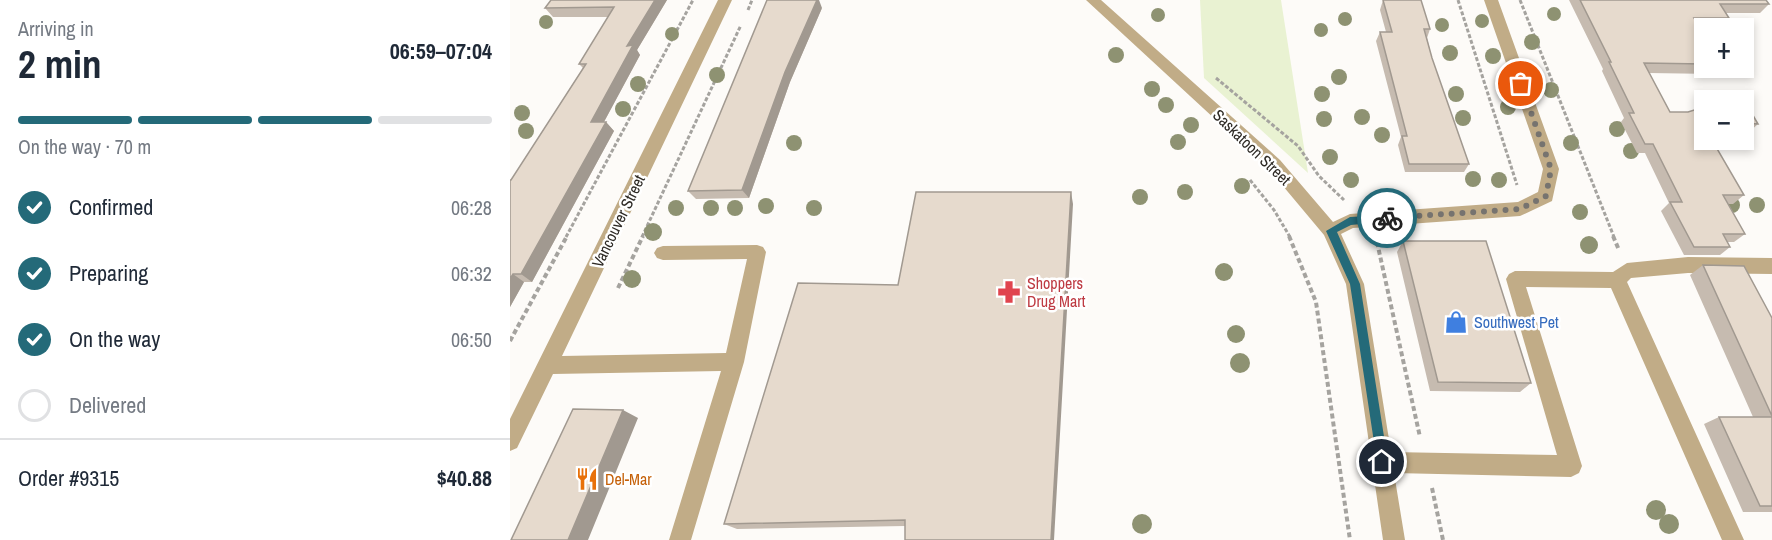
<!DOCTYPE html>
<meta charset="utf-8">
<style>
:root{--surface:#fff;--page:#f6f6f7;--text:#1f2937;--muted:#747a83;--line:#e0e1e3;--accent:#246a79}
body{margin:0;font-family:"Archivo Narrow",sans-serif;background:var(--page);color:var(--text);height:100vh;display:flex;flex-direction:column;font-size:22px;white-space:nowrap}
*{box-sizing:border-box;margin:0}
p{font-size:20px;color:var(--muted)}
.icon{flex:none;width:33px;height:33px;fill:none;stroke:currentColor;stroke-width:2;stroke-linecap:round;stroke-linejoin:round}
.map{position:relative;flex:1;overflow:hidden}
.sheet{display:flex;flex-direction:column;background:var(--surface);width:510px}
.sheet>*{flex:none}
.buttons{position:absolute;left:1184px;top:18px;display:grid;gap:12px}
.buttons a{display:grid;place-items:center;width:60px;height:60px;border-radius:0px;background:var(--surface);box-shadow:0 3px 9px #0003;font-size:30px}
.pin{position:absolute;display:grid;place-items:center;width:51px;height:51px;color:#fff;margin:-26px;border:3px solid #fff;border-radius:50%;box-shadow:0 2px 6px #0007}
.courier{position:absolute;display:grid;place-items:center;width:60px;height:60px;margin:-30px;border:4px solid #246a79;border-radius:50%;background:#fff;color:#222;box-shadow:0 2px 8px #0007}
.head em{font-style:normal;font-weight:700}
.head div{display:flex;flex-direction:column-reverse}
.head{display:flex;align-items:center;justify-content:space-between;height:102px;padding:0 18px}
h1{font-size:39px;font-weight:700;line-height:45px}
.bar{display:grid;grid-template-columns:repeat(4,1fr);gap:9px 6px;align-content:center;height:72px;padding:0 18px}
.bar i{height:8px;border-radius:4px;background:var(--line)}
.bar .selected{background:var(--accent)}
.bar p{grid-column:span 4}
.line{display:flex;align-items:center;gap:15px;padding:0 18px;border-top:2px solid var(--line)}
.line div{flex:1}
ol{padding:0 18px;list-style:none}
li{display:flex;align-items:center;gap:18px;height:66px}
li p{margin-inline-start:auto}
li .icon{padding:6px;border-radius:50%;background:var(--accent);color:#fff;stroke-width:4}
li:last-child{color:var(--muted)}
li i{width:33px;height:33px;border:3px solid var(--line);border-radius:50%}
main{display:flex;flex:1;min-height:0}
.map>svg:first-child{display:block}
</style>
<main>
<section class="sheet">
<div class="head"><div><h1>2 min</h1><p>Arriving in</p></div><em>06:59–07:04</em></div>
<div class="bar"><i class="selected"></i><i class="selected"></i><i class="selected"></i><i></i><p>On the way · 70 m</p></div>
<ol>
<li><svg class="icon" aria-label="check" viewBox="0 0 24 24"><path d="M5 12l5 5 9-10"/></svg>Confirmed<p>06:28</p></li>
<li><svg class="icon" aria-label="check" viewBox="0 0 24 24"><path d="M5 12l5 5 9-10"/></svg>Preparing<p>06:32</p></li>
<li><svg class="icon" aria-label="check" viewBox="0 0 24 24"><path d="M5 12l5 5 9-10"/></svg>On the way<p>06:50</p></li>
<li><i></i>Delivered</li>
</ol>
<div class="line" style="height:78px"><div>Order #9315</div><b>$40.88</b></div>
</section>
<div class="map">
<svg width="1262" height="540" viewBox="0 0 1262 540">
<rect width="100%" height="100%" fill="#fdfbf8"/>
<path fill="#e9f2d2" d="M690,0H771L798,173L694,78Z"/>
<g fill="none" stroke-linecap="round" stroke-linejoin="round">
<path stroke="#a5a39f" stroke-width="3" stroke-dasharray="4 2" stroke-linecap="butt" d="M948,0L1007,185
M1010,0L1104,237
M238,10L242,0
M706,78L788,146L809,176L834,200
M740,180L764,210L780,237
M56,237L183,0
M132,237L231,25"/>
<path stroke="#a5a39f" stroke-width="4" stroke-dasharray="5 3" stroke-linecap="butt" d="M779,236L806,302L840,540
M1103,236L1109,250
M867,242L910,437
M108,288L133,236
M0,341L57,236
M922,488L933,540"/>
<path fill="#c1ac87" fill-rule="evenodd" d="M208,0H222L52,356L216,353L237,259L153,260L147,258L144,253L147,248L153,246L247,245L253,247L256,252L234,362L181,540H159L211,371L43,374L7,448L0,451V419Z
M576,0H591L770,160L823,222L840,214L1008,202L1028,192L1033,169L974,0H988L1049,169L1042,201L1010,216L843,228L831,234L854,284L881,452L1047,455L996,279L999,274L1005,271L1103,272L1117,263L1178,257L1262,258V274L1178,273L1121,278L1117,282L1234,540H1212L1101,288L1016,287L1072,466L1069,473L1061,477L884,473L895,540H873L836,284L814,235L758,168Z"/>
</g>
<g fill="#8e9272">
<circle cx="1044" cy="14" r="7"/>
<circle cx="648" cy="15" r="7"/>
<circle cx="835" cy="19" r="7"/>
<circle cx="972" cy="21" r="7"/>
<circle cx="36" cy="22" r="7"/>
<circle cx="932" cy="25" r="7"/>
<circle cx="811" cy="30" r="7"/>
<circle cx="162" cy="34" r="7"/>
<circle cx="1022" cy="42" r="8"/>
<circle cx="940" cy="53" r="8"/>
<circle cx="606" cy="55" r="8"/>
<circle cx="983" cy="56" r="8"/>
<circle cx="207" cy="75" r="8"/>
<circle cx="829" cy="77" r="8"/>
<circle cx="128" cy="84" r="8"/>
<circle cx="642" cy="89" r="8"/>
<circle cx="1041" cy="90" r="8"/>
<circle cx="812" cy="94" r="8"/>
<circle cx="946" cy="94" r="8"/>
<circle cx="656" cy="105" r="8"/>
<circle cx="998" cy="107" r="8"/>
<circle cx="113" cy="109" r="8"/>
<circle cx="12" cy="113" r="8"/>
<circle cx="852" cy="117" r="8"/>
<circle cx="953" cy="118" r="8"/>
<circle cx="814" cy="119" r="8"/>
<circle cx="681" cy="125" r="8"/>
<circle cx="1107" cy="129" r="8"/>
<circle cx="16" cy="131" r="8"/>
<circle cx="872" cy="135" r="8"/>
<circle cx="668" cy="142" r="8"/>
<circle cx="284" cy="143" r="8"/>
<circle cx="1061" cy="143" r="8"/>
<circle cx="1121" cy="151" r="8"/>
<circle cx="820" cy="157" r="8"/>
<circle cx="963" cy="179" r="8"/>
<circle cx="841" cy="180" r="8"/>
<circle cx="989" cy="180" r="8"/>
<circle cx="732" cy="186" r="8"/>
<circle cx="675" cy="192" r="8"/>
<circle cx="630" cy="197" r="8"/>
<circle cx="1222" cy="205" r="8"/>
<circle cx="1247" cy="205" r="8"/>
<circle cx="256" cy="206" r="8"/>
<circle cx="166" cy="208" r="8"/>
<circle cx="201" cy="208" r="8"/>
<circle cx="225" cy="208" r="8"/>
<circle cx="304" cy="208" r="8"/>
<circle cx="1070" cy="212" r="8"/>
<circle cx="143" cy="232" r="9"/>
<circle cx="1079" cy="245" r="9"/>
<circle cx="714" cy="272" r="9"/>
<circle cx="122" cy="279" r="9"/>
<circle cx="726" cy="334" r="9"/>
<circle cx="730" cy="363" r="10"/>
<circle cx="1146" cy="510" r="10"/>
<circle cx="632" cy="524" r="10"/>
<circle cx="1159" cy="524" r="10"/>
</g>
<path fill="#c6bbb0" d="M157,0L127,50L130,55L94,122H96L104,131L22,282H14L0,307V180H1L73,68L69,64L98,17H43L35,8Z
M873,0L920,29L917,38L922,58L959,164L954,172H895L888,145L891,137L866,41L870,32H876L870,10Z
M1059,0H1256L1259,4L1250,13H1216L1219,18L1211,28H1190L1194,34V68H1209L1204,74L1139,73L1160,112H1178L1194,107V140L1234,195L1223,204H1218L1235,234L1224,242H1217L1220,247L1210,255H1174L1151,211L1159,203L1135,153H1127L1111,122L1114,118L1092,71L1093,69Z
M312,8L280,82L239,198L186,199L178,191Z
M1233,100L1248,124L1238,133H1233Z
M563,204L395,526L227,529L214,524L388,285Z
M893,241L1021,383L1010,392L920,391L887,252Z
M1193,265L1262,318V512H1233L1194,424L1209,417H1243L1180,275Z"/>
<path fill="#a19990" d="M145,0H157L127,50L130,55L89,131L81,122L117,46Z
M307,0H309L312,8L280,82L239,198L232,190L275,72Z
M96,122L104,131L22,282L11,274Z
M561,192L563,204L544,540H541Z
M3,274L14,282L0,307V279Z
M113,410L128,418L78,540H58Z"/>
<path fill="#e6dacd" stroke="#a19990" stroke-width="1.5" d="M41,0H145L117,46L123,45L81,122H96L11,274H3L0,279V180H1L76,64H69L104,7L35,8Z
M257,0H307L275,72L232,190L178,191Z
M873,0H911L920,29H914L922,58L959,164H899L892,136H897L870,32H882Z
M1070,0H1256L1259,4H1210L1219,18H1184L1194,34V64L1134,63L1160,112H1178L1194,107V123L1192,122L1194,126V140H1202L1234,195H1213L1235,234H1213L1220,247H1184L1160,202H1172L1143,144H1135L1119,113H1124L1099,62H1101Z
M1231,95L1248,124L1233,123V100H1215Z
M406,192H561L541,540H395V520L214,524L288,283L388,285Z
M893,241H976L1021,383L928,382Z
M1193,265L1234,266L1262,318V416Z
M63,409L113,410L58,540H1Z
M1209,417H1262V506H1250Z"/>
<path fill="#246a79" d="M877,215L881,216V221L841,225L827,232L850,284L878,462L872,468L867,462L840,284L816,231L840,217Z"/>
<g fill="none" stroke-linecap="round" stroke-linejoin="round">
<path stroke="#76736f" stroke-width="6" stroke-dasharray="0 10.8" d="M877,218L1010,209L1036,196L1041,169L1011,84"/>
</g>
<defs>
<g id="pharmacy-bare" transform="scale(1.8)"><path d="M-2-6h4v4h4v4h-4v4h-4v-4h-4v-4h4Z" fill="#e0444e" stroke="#fff" stroke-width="2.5" paint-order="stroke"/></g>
<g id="shop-bare" transform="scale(1.8)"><path d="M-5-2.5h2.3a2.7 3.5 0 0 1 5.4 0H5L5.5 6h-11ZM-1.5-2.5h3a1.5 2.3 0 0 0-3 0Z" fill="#3f7fe0" stroke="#fff" stroke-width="2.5" paint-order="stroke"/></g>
<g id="restaurant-bare" transform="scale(1.8)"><path d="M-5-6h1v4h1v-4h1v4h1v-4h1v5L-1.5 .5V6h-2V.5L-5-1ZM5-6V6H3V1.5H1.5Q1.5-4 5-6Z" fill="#e8710a" stroke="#fff" stroke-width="2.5" paint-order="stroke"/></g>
</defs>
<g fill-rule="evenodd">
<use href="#pharmacy-bare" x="499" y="292"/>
<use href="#shop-bare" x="946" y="322"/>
<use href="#restaurant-bare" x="77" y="479"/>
</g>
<g text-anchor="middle" stroke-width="5" stroke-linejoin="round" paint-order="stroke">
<g font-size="16" fill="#2e2a25" stroke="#fff">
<text transform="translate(742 147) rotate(44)" y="6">Saskatoon Street</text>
<text transform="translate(108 221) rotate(-64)" y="6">Vancouver Street</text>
</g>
<g font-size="16" fill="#be3a42" stroke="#fff" text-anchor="start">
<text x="517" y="289">Shoppers<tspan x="517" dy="18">Drug Mart</tspan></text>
</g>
<g font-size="16" fill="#366cbe" stroke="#fff" text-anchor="start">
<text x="964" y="328">Southwest Pet</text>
</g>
<g font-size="16" fill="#c56008" stroke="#fff" text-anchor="start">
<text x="95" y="485">Del-Mar</text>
</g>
</g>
</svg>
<div class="buttons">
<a>+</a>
<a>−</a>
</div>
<div class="pin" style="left:1011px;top:84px;background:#ea580c"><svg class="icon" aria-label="bag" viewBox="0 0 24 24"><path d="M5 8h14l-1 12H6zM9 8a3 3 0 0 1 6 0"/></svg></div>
<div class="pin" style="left:872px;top:462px;background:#1f2937"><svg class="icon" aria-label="home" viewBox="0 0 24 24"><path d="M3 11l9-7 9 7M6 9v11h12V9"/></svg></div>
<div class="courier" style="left:877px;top:218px"><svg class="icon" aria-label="bike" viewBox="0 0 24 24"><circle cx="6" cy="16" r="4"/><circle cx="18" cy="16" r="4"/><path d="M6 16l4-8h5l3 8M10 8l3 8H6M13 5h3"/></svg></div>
</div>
</main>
